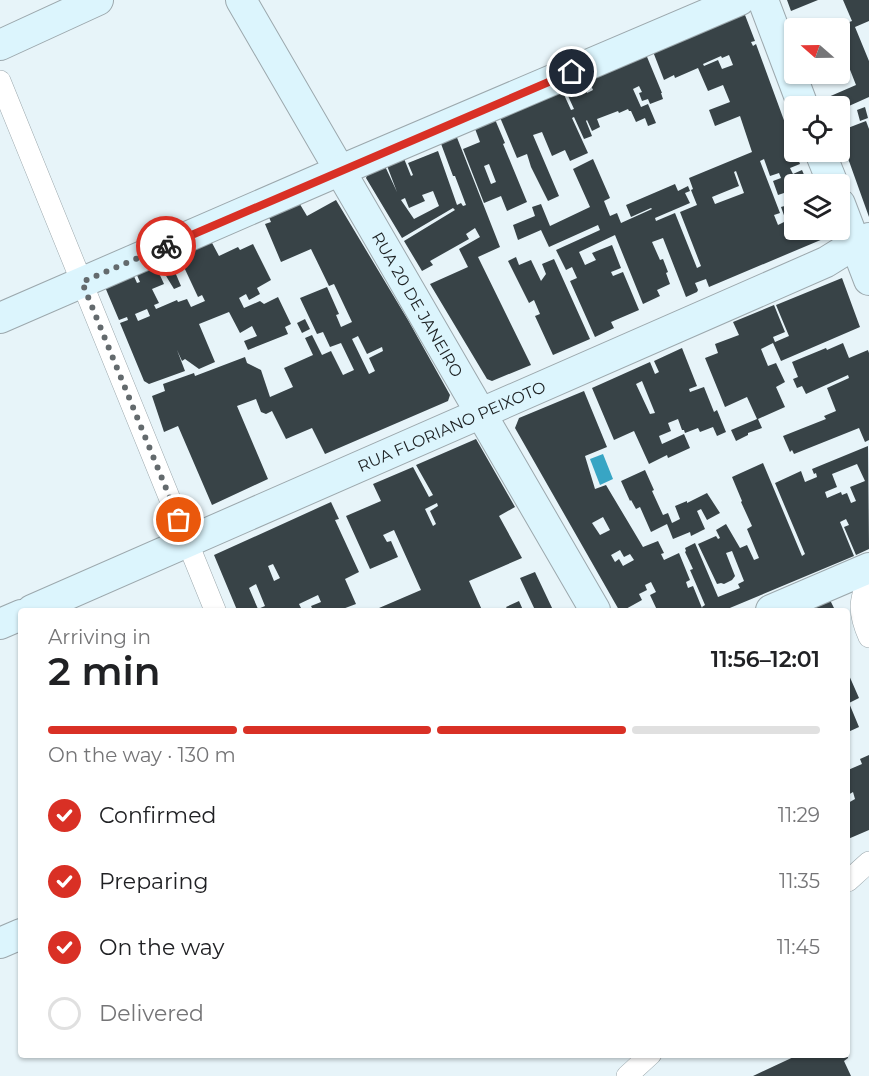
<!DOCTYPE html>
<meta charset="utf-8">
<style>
:root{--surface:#fff;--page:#f6f6f6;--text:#202124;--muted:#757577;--line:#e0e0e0;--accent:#d93025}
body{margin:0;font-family:Montserrat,sans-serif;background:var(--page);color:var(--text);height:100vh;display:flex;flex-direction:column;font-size:22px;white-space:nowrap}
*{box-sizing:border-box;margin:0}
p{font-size:20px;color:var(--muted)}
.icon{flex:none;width:33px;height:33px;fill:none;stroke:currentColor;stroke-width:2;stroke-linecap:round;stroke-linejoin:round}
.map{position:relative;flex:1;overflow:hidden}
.drawer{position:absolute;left:18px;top:608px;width:832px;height:450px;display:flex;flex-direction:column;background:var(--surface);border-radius:6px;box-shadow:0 2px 4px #0004}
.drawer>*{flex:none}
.needle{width:39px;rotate:290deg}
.controls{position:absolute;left:784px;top:18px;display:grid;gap:12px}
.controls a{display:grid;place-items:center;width:66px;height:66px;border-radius:6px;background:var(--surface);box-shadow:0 2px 4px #0004;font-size:30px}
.pin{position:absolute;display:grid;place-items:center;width:51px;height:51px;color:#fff;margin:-26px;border:3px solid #fff;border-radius:50%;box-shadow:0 2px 6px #0007}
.courier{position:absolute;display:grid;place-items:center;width:60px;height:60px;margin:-30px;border:4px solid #d93025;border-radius:50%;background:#fff;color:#222;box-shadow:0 2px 8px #0007}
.summary em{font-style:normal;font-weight:600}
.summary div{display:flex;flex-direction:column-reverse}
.summary{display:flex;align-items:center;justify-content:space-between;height:102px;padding:0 30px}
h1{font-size:39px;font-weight:600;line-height:45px}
.bar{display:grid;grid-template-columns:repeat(4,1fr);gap:9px 6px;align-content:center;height:72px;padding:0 30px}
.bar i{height:8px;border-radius:4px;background:var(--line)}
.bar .selected{background:var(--accent)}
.bar p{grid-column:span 4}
ol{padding:0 30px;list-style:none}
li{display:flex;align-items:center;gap:18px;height:66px}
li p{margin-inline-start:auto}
li .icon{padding:6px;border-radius:50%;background:var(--accent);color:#fff;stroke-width:4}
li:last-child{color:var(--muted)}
li i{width:33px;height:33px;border:3px solid var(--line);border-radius:50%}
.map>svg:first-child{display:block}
</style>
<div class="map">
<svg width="869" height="1076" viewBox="0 0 869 1076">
<rect width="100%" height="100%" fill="#e7f4f9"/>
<path fill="#38a5c4" d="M603,454L613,479L600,485L590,459Z"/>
<path fill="#384347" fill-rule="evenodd" d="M787,0H818L791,11Z
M843,0H869V21L855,27L869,61V97L840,110V106H830L826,98L856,85L845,57L840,59V28H832L852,21Z
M738,12L745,15L755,41L751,42L753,46L756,44L800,164L790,168L793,174L802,170L808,184H795V230H824L825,232L823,239L709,287L706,279L695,283L698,290L697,292L686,297L663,238L652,242L660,260L663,259L668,272L666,273L670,284L657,290L660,296L643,304L615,235L579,252L585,265L596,260L592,253L612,245L621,268L611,272L613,276L623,272L639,310L611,322L614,328L595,337L570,281L577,278L572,267L566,270L556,250L600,230L598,225L549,247L541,230L518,240L513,225L535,216L532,207L541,204L550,226L590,207L573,169L593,159L610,198L604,201L610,216L617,213L621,223L652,209L651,208L631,217L626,205L675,184L678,191L688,186L690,191L685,193L690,203L655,218L656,221L675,213L697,268L701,266L680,212L697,205L691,190L693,189L689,178L752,152L740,116L715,126L709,110L730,102L723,85L708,91L698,68L675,78L674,75L664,80L652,49ZM729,55L733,65L722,69L718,60L704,66L703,64L721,56L722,58ZM764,159L770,176L779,173L781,178L773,181L778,195L784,193L788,205L781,207L786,221L778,225L774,215L780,213L760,161ZM736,171L744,193L715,204L712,197L739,186L734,172Z
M645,52L662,93H661L663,99L650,104L648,99L642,101L639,93L642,92L639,86L633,89L641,107L648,104L656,123L648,126L645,118L636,122L631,111H629L628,109L619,113L618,111L597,119L600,127L592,131L587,120L586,121L592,136L584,139L574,117L572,118L588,153L570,161L565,150L552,156L542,132L533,135L559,196L548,201L531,167L527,154L517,158L499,115L561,88L571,110L574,109L564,87L581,79L587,93L593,90L587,77Z
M865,107L868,118L860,121L857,110Z
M494,117L505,143L503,144L527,202L507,211L501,196L484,203L463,149L480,142L474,126ZM489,164L496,182L491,184L484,166Z
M866,121L869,129V217L840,136V131Z
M456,135L500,247L478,257L531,365L492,381L487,379L430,284L468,267L459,249L480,237L475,228L466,234L469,239L430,261L433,265L422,271L404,241L455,210L453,208L402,238L366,178L369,170L384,164L397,192L386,163L403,156L411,176L413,175L408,163L438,151L457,205L461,203L463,206L466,205L455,176H453L440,141ZM433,191L439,206L414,219L401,200L405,198L409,208L425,201L422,195Z
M336,200L408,320L450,395L448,401L325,454L312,428L286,439L272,411L266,414L261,412L256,399L237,406L268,479L212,505L178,426L164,432L152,396L165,391L163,384L194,373L195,376L245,357L247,363L261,370L270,397L293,387L284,368L313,355L305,338L312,335L322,355L331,351L343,375L354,370L341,343L330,347L323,332L317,334L300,298L327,287L339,314L336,315L341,327L352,322L334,284L329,286L311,249L281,262L265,224L271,222L268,215L298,201L307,216ZM358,336L367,354L382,347L383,351L369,358L375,371L369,374L352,339Z
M211,241L219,256L238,247L240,250L253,244L271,280L257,288L260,294L249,300L246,294L239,298L244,308L260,301L264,304L278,297L291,324L285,327L288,334L248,350L244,341L257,336L252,326L240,333L229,312L199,324L215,362L199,369L185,359L182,361L177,350L185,371L149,384L144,381L120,323L128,320L127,317L119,320L105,287L133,274L137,283L140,282L136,273L169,258L181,286L174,289L163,271L159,273L164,284L152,289L159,303L154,305L156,309L177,300L178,302L187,299L191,307L205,301L202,295L198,297L183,265L188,263L184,252ZM147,309L150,316L138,321L135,314Z
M516,257L519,265L531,260L541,281L546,274L542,264L554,259L590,339L553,355L535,316L540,314L534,300L529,303L508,261Z
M842,278L860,327L781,361L773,343L761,349L768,366L776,363L785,382L776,387L785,407L758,419L762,428L748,433V435L736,441L731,430L757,419L747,397L725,407L705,358L718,353L715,344L739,335L733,322L774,305L785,332L773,337L775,342L789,336L776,305Z
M305,319L310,329L302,333L297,323Z
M843,343L849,358L868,350L869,353V440L865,442L859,428L794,454L792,450L790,452L783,436L826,419L824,416L836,411L827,388L849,378L848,375L806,394L802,386L797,388L793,379L798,377L792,362L826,348L827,350Z
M682,348L697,386L689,389L690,392L704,387L714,412L717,410L726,432L717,436L713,427L700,432L698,428L685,433L684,430H682L678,419L668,423L671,431L659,436L662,444L684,434L690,448L668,458L667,455L649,464L634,431L614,440L592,388L650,362L655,374L659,372L654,361ZM642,381L655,413L650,414L636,384Z
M584,391L607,447L585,456L595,489L606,485L643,547L658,541L664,553L661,554L664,560L679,553L690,580L686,582L688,588L693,586L702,608L697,610H657L650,595L656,592L651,582L645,585L647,590L639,594L642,600L624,610H619L515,428L519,418ZM603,517L610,530L600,535L592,523ZM620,550L624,557L630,554L634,560L623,566L619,559L615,562L611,555Z
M476,439L515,507L499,516L522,558L469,581L482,610H445L444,608L438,610H380L379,608L421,590L394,530L383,535L387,542L391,541L398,557L370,569L346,516L381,501L373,484L413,467L429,497L433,495L416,465ZM437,503L438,506L430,511L436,524L433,526L425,509Z
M868,446L869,549L856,555L844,527L849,525L846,519L840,522L854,556L725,610H703L702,607L705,605L690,570L693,569L685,552L686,551L685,548L695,543L718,597L740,588L738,584L744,581L732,551L726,553L735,576L732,580L724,584L721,583L717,584L698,544L716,536L718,539L720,538L716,530L726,524L740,548L747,545L754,560L759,558L747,529L752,526L741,502L742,501L732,477L763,463L802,556L805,554L775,483L801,471L805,482L817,477L816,473L814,474L812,469ZM857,464L865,481L850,487L856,501L851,503L847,493L842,495L841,492L827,498L825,492L837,487L832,474Z
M645,470L654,490L652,491L663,515L668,513L672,523L680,519L675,506L687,501V503L707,493L720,513L707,520L701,509L697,511L705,529L691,536L690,532L673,539L667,524L651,532L640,507L636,509L631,500L630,501L621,481Z
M331,502L339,519L335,520L359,572L345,579L356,604L340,610H313L311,606L321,602L318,595L299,604L302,610H237L214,555ZM273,564L280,578L274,581L268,566ZM256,584L265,606L258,609L249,588Z
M535,572L553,610H535L520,578Z
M830,600L835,610H807Z
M519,601L523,610H508L506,607Z
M848,673L859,698L849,703L859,727L848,732Z
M869,755V830L848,839V803L855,799L853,792L848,795V770L862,764L860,759Z
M800,1054H847L848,1058L844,1061L851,1076H753Z"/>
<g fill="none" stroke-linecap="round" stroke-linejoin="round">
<g stroke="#9ca8ad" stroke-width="22">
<path id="street" d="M0,81L215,610
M869,574C860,601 857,610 869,637
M848,881L869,862
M627,1076L651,1054"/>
</g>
<g stroke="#9ca8ad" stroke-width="32">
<g id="secondary">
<path id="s1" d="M241,0L595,610"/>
<path d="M763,0L803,106"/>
<path d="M0,45L98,0"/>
<path d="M820,152L833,184"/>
<path d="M840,204L869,280"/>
<path d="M0,318L341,170L740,0"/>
<path id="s2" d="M32,610L826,262L855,244L869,238"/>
<path d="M771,610L869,568"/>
<path d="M0,624L21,615"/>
<path d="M0,943L21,934"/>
</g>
</g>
<use href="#street" stroke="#fff" stroke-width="21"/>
<use href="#secondary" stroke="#dcf5fd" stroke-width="30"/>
</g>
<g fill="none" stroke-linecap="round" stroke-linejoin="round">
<path stroke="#636a6d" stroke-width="6" stroke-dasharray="0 10.8" d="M166,246L82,282L179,520"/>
<path stroke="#d93025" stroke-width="8" d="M166,246L572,72"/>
</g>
<g text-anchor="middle" stroke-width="6" stroke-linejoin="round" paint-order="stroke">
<g font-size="16" fill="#1c2022" stroke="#e7f4f9">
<text dy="6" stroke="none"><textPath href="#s1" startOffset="352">RUA 20 DE JANEIRO</textPath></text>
<text dy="6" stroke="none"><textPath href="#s2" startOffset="458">RUA FLORIANO PEIXOTO</textPath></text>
</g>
</g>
</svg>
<div class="controls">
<a><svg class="needle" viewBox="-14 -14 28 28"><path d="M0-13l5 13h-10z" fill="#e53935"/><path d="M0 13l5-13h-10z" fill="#757577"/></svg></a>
<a><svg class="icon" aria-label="locate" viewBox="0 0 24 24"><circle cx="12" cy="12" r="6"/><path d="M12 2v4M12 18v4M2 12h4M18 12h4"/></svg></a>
<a><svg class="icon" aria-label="layers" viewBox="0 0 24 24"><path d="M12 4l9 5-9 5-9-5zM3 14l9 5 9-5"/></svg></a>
</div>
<div class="pin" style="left:179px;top:520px;background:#ea580c"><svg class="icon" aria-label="bag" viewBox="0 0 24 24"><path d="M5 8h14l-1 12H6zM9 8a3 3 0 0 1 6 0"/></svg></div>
<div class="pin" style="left:572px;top:72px;background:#1f2937"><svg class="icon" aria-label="home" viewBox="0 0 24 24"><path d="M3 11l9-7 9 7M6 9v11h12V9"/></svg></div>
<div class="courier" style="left:166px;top:246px"><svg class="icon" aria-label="bike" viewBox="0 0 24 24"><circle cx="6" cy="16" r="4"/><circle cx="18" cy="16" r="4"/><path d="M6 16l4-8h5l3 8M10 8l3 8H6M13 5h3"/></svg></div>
<section class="drawer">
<div class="summary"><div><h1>2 min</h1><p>Arriving in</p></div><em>11:56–12:01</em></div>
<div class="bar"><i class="selected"></i><i class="selected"></i><i class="selected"></i><i></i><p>On the way · 130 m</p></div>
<ol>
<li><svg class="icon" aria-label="check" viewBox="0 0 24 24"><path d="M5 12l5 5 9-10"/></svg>Confirmed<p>11:29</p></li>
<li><svg class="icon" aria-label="check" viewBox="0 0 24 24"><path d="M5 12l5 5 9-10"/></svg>Preparing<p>11:35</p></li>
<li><svg class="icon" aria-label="check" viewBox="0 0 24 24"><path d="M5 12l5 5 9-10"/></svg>On the way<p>11:45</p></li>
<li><i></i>Delivered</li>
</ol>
</section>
</div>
